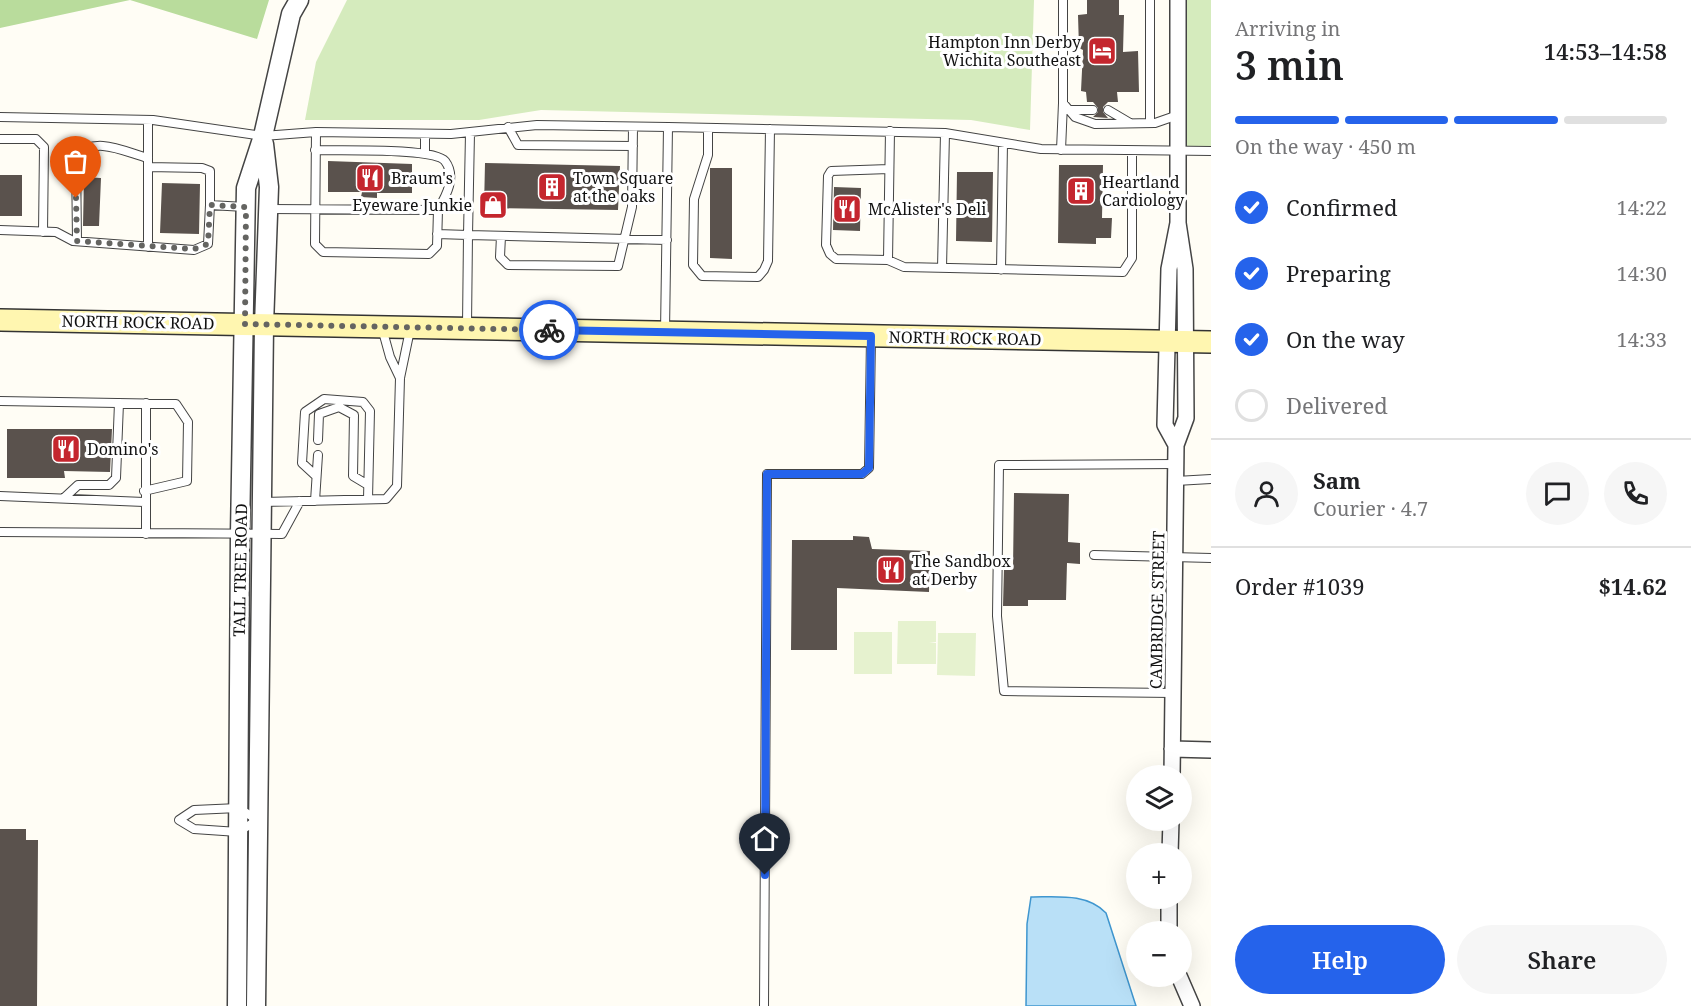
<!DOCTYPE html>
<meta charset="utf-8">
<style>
:root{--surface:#fff;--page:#f6f6f6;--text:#202124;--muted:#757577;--line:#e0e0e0;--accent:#2563eb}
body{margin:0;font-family:"Noto Serif",serif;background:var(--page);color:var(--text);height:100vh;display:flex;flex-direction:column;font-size:22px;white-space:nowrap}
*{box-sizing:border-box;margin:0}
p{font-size:20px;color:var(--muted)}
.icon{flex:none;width:33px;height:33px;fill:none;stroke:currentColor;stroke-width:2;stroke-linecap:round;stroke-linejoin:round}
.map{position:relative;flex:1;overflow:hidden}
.side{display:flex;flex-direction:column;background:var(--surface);width:480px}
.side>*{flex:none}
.buttons{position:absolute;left:1126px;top:765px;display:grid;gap:12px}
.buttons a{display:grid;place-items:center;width:66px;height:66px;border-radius:50%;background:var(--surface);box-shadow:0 6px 24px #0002;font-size:30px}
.pin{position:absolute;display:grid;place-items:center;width:51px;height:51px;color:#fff;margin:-62px -26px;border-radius:50% 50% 50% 0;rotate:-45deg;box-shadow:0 0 6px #0007}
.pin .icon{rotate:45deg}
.courier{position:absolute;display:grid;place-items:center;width:60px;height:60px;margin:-30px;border:4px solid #2563eb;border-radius:50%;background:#fff;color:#222;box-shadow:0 2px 8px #0007}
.summary em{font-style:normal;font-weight:600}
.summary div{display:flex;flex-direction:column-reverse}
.summary{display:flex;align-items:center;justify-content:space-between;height:102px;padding:0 24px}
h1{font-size:39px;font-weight:600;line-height:45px}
.bar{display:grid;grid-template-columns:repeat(4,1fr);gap:9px 6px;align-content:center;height:72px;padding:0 24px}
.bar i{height:8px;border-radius:4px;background:var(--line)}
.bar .current{background:var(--accent)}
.bar p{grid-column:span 4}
.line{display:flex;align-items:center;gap:15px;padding:0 24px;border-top:2px solid var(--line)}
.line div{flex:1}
.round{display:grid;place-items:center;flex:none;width:63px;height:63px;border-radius:32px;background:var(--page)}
ol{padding:0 24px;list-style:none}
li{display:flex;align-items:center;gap:18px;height:66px}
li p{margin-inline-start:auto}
li .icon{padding:6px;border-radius:50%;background:var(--accent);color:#fff;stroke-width:4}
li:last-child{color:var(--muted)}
li i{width:33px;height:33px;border:3px solid var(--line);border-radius:50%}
.button{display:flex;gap:12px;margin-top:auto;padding:12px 24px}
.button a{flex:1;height:69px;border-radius:36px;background:var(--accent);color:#fff;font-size:24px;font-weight:600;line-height:69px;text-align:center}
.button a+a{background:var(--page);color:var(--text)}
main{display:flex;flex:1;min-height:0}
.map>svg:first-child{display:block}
</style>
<main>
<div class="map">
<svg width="1211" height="1006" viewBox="0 0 1211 1006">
<rect width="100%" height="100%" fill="#fffdf5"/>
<path fill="#d5ebbd" d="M347,0H1034L1030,130L971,120L541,110L479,120H305L316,62Z
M1183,0H1211V146H1182Z"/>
<path fill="#b9dc9c" d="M0,0H269L257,39L130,0L0,28Z"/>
<path fill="#e6f2cf" d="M898,621H936V642L929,643H936V664H897Z
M854,632H892V674H854Z
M938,633H976L975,676L937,675Z"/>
<path fill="#b9e0f7" stroke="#3f96cf" stroke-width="1.5" d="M1031,897C1057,897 1087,893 1106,913L1136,1006H1026L1027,924Z"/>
<path fill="#5a524d" d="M1087,0H1119V15H1124L1123,52L1138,51L1139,92H1117L1118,102H1108L1103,107V112L1108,118L1093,117L1098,112V108L1093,102H1087L1086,92L1081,91L1083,50L1079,48L1078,15L1087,14Z
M328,161L412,164V193H377V198L361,197L362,192H328Z
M485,163L620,166L618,210L484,208Z
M1059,165H1103L1102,218H1112L1111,238H1096V244L1058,243Z
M710,168H732V259L710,258Z
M957,172H993L992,242L956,241Z
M0,175H22V216H0Z
M84,177L101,178L99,226H83Z
M162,183L200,184L199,234L160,233Z
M834,187L861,188L860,231L833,230Z
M7,429H112L110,472L64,471L65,478H7Z
M1014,493L1069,494L1068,542L1080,543V564L1067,563L1066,600H1028V606H1003L1004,568H1013Z
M853,536L869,537L872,549L930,551L929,592L837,588V650H791L792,540H853Z
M0,829H26V840H38L37,1006H0Z"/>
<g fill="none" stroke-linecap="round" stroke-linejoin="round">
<g stroke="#444" stroke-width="10">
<path id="service" d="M1063,0V103L1075,117L1095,124L1155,123L1178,115
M1150,0V123
M1068,110H1093
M1108,110L1130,123
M0,117L153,120L263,136L316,132L451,134L537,125L668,127L665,332
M148,120V247
M508,127L518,145L633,146
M668,127L945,133L1041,149L1211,151
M708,128V155L694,199L693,265L702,276L758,277L764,270L768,261L770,129
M890,131L888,260L904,267L1123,272L1132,258V151
M0,139H36L44,147L43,232
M315,150C337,151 434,147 445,161C457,177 446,196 438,210
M1061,150L1063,103
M425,153V134
M148,167L202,168L210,171V205
M268,209L438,210L437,246L429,254L323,252L315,244L316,132
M0,230L56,232L73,241L194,250L208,244L210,205L245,207
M437,234L468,235L470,133
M501,236L500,257L508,265L618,266L632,207L633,127
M77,241L76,156C95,135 125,152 148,158
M888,260L836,259L830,254L826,245L828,176L831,171L889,169
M942,268L945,133
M1001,270L1003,143
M467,326L468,235L667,240
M382,328L390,357L400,378
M0,401L176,404L188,422L187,481L144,491
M318,440L319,414L339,407L354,415L353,476L368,485
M315,475L302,463L305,412L324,399L363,402L370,411L368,499
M1176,481L1211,479
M0,496L144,502
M64,498L78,485H109L116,478L119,403
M315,501L318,455
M263,502L386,499L397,486L400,378L410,330
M0,532L282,534L300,501
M146,534V403
M1094,555L1211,558
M1174,693L1004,691L997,616L999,465L1176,464
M238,808L258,820L238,832L194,829L179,820L194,810Z
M764,1006L767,474H862L869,468L871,337"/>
</g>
<g stroke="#444" stroke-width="18">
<path id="minor" d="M1178,223L1169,269L1165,425L1176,445L1186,418L1185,269L1178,223V0
M1172,749L1211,750
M1172,776L1176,445
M1170,854L1171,820
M1169,932V898
M1179,976L1192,1006"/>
</g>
<g stroke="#444" stroke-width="21">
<path id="tertiary" d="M237,1006L240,534L246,188L263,136L291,14L299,0
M256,1006L264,325L269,187L264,144"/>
</g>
<g stroke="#333" stroke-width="24">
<path id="secondary" d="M0,320L1211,342"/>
</g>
<use href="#service" stroke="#fff" stroke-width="8"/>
<use href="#minor" stroke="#fff" stroke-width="15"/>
<use href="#tertiary" stroke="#fff" stroke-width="18"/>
<use href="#secondary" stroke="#fff6b0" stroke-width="21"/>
</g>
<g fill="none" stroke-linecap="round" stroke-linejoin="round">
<path stroke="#646461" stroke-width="6" stroke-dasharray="0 10.8" d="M76,198L77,241L194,249L208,244L210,205L246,207L245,324L549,330"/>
<path stroke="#2563eb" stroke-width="8" d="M549,330L871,336L869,468L862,474H767L765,875"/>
</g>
<defs>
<g id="hotel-square" transform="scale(1.5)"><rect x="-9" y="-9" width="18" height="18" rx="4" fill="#c4262e" stroke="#fff"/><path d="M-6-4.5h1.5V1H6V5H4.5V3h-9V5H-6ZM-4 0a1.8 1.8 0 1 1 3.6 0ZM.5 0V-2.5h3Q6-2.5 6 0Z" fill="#fff"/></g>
<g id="restaurant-square" transform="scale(1.5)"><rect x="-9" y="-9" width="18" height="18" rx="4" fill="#c4262e" stroke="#fff"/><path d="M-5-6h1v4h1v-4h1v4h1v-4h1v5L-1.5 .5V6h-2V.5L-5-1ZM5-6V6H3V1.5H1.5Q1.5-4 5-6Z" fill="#fff"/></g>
<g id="building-square" transform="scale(1.5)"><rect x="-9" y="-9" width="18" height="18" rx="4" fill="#c4262e" stroke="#fff"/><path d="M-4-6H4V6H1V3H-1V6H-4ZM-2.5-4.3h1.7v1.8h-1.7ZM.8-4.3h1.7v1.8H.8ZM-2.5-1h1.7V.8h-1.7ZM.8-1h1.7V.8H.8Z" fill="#fff"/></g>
<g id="shop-square" transform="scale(1.5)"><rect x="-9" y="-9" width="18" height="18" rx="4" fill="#c4262e" stroke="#fff"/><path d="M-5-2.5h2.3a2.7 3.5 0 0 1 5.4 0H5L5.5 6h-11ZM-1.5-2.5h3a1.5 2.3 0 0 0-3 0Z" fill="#fff"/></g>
</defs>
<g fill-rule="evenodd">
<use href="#hotel-square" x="1102" y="51"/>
<use href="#restaurant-square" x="370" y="178"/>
<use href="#building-square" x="552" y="187"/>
<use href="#building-square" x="1081" y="191"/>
<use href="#shop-square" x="493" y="205"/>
<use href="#restaurant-square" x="847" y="209"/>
<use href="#restaurant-square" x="66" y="449"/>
<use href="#restaurant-square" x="891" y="570"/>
</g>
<g text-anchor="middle" stroke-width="6" stroke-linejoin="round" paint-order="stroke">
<g font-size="16" fill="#111" stroke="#fff" text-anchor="start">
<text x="1081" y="48" text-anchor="end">Hampton Inn Derby<tspan x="1081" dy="18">Wichita Southeast</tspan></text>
<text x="391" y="184">Braum's</text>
<text x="573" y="184">Town Square<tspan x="573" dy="18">at the oaks</tspan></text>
<text x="1102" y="188">Heartland<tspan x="1102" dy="18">Cardiology</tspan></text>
<text x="472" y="211" text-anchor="end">Eyeware Junkie</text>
<text x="868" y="215">McAlister's Deli</text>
<text x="87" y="455">Domino's</text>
<text x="912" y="567">The Sandbox<tspan x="912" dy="18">at Derby</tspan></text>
</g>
<g font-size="16" fill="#111" stroke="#fff">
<text transform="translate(138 322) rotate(1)" y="6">NORTH ROCK ROAD</text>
<text transform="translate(965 338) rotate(1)" y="6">NORTH ROCK ROAD</text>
<text transform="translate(240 570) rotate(-89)" y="6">TALL TREE ROAD</text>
<text transform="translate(1157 610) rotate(-89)" y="6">CAMBRIDGE STREET</text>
</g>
</g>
</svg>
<div class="buttons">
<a><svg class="icon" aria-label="layers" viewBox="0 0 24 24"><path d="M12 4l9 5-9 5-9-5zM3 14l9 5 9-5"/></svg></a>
<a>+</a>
<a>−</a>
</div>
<div class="pin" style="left:76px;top:198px;background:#ea580c"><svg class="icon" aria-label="bag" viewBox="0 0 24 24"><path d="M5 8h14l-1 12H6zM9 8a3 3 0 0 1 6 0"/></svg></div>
<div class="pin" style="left:765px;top:875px;background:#1f2937"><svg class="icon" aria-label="home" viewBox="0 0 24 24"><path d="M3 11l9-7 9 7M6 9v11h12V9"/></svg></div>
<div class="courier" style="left:549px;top:330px"><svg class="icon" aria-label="bike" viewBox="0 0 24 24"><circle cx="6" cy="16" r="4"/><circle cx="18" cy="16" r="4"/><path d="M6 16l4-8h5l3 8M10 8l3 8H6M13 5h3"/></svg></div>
</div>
<section class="side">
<div class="summary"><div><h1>3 min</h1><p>Arriving in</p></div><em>14:53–14:58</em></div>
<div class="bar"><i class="current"></i><i class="current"></i><i class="current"></i><i></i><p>On the way · 450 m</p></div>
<ol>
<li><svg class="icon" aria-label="check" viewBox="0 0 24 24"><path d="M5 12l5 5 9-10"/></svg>Confirmed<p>14:22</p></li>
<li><svg class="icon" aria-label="check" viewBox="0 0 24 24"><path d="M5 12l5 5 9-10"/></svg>Preparing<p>14:30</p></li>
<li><svg class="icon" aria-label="check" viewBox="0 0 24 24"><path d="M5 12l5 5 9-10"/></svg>On the way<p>14:33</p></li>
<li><i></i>Delivered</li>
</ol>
<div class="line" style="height:108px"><a class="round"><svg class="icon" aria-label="person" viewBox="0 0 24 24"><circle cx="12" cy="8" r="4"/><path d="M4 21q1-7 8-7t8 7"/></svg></a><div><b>Sam</b><p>Courier · 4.7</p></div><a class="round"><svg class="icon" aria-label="chat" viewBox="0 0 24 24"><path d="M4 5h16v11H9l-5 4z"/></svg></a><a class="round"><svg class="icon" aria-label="phone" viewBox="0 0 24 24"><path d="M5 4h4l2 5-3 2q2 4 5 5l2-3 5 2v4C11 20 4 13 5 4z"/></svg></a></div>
<div class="line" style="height:78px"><div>Order #1039</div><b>$14.62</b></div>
<div class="button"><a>Help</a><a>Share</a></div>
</section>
</main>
